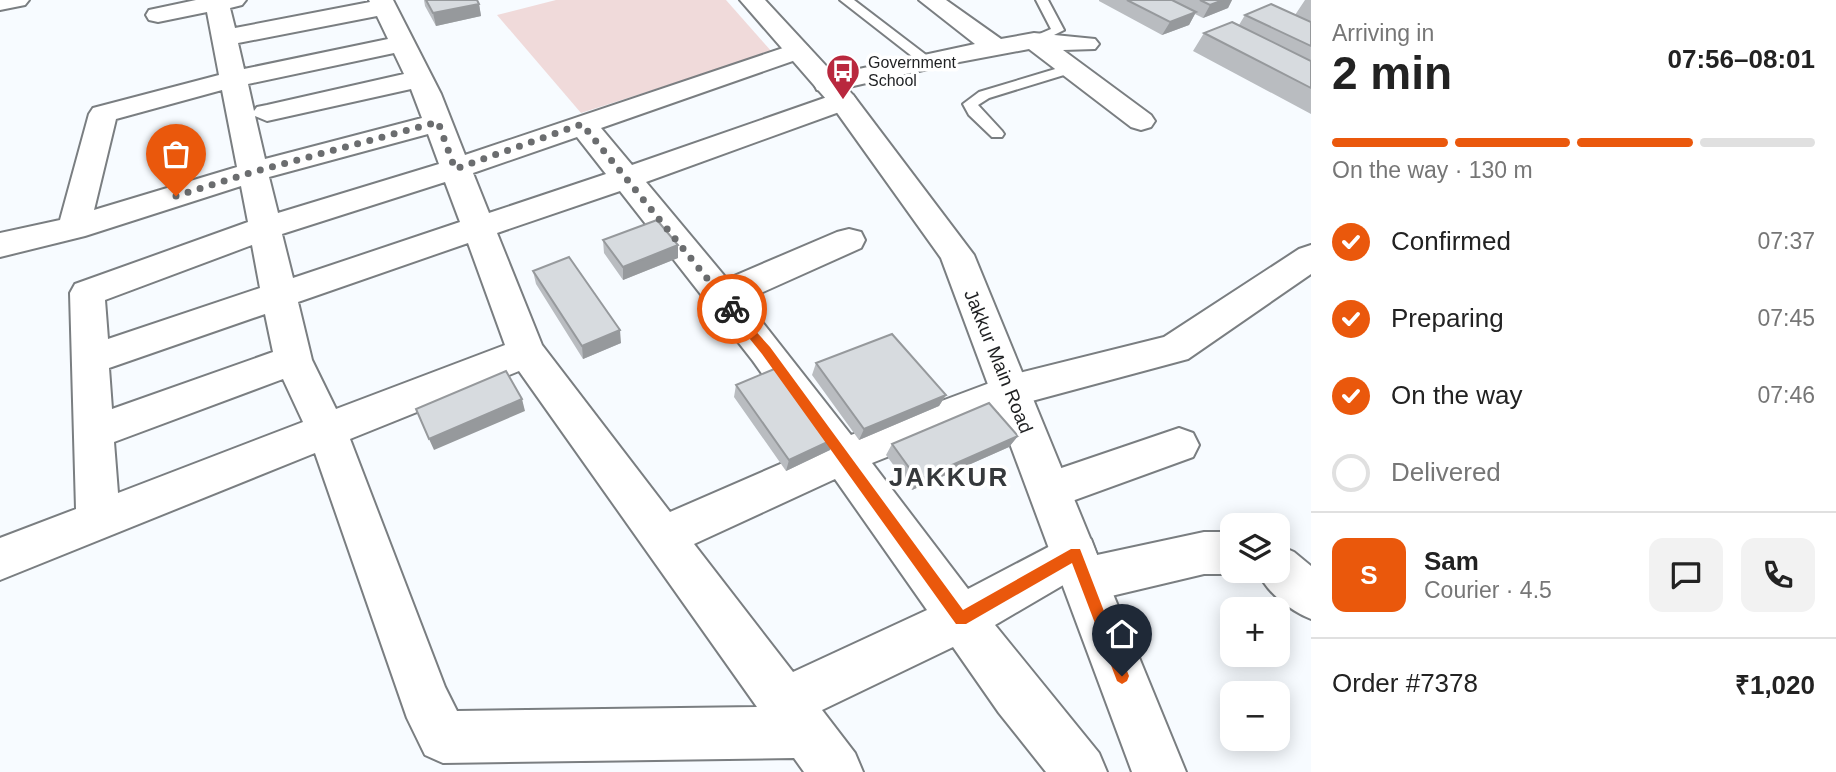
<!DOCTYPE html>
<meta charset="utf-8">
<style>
:root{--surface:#fff;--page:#f2f2f2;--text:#222;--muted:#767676;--line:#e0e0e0;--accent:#ea580c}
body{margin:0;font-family:Arial,sans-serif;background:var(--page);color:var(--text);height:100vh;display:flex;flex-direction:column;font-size:26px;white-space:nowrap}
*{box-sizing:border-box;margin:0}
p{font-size:23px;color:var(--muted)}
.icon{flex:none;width:38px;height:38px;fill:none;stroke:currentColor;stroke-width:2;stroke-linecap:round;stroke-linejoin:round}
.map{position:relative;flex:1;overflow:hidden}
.side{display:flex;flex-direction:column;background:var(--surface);width:525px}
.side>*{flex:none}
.tools{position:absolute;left:1220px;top:513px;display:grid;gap:14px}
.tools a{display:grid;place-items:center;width:70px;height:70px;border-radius:14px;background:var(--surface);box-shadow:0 4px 18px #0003;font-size:35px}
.pin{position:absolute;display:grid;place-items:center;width:60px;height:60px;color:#fff;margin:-72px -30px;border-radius:50% 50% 50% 0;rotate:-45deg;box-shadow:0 0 7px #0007}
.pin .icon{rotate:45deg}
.courier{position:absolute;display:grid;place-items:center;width:70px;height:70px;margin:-35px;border:5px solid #ea580c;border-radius:50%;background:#fff;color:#222;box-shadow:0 2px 9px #0007}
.headline em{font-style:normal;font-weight:700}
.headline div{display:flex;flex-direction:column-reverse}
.headline{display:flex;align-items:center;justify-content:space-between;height:119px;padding:0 21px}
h1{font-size:46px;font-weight:700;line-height:52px}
.bar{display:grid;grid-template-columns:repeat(4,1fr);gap:10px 7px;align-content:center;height:84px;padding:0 21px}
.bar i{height:9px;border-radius:5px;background:var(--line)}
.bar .active{background:var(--accent)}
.bar p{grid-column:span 4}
.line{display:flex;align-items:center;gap:18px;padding:0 21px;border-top:2px solid var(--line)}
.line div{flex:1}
.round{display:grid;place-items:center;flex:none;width:74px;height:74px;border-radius:14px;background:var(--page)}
ol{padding:0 21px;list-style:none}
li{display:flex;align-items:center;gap:21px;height:77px}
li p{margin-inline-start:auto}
li .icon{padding:7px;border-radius:50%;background:var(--accent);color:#fff;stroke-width:4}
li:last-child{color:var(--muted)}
li i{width:38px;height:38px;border:4px solid var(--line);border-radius:50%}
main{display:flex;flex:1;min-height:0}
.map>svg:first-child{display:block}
</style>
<main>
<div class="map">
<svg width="1311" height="772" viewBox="0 0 1311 772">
<rect width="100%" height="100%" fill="#f7fbff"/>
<path fill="#f0dada" d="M556,0H726L772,52L581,113L497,15Z"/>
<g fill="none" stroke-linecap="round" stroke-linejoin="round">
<g stroke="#7a7e81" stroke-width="4">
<path id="service" d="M840,0H854L934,61L927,65L922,64Z
M1036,0H1048L1064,30L1034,45L1028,41L1030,38L1051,29Z
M1072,64L1077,65V71L989,98L978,105L1002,131L1004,134L1002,137H992L969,115L963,104L979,92Z"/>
</g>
<g stroke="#7a7e81" stroke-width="4">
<path id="minor" d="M0,0H29L25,5L0,10Z
M196,0H246L242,5L230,8L235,28L370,2L369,0H393L441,94L465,155L789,46L798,43L807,46L811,51L807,56L601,128L632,165L833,95L843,93L853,95L857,101L853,107L646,182L727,279L837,232L849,229L861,232L865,240L861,248L745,300L851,435L1011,375L1164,337L1299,249L1311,245V274L1188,359L1017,405L872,463L968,589L1075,533L1091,539L1097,555L1204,532H1232V570H1241L1232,574H1204L1086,602L1070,596L1065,584L995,625L1099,753L1107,772H1046L999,713L953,647L822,710L855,753L863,772H804L794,758L443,763L425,755L407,718L315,453L0,580V538L76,509L70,293L75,284L248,222L241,186L85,236L0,257V233L60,220L89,114L93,108L219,75L207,12L158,22L149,20L146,15L149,10ZM377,16L388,39L244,69L238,43ZM394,53L404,74L267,105L257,107L254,111L248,84ZM411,89L422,118L265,159L255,116L267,121ZM222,90L237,167L94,210L116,119ZM428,134L439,164L278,213L269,177ZM577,137L606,174L489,213L473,173ZM445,182L460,222L293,278L282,234ZM620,191L753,361L815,449L670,512L542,345L497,233ZM468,243L505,345L336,409L312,360L298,302ZM252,245L260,288L108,339L105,300ZM265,314L273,352L112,409L109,368ZM519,371L757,707L457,711L445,687L350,439ZM283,379L303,422L118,493L114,442ZM835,479L927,610L793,672L694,544Z
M919,0H946L1001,39L1034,33L1095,39L1099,44L1095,49L1063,50L1151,115L1155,121L1151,127L1141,130L1131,127L1029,49L954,63L827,92L817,90L814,84L817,78L975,44Z
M1179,428L1193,433L1199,445L1193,457L1050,509L1035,503L1029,490L1035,477Z
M1278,545L1294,552L1311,566V619C1289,610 1266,592 1257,570H1278Z"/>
</g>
<g stroke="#7a7e81" stroke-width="4">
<path id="tertiary" d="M740,0H765L853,95L974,255L1186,772H1132L941,258L833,107Z"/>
</g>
<use href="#service" fill="#fff" fill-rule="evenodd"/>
<use href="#minor" fill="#fff" fill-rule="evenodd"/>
<use href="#tertiary" fill="#fff" fill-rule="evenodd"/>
</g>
<path fill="#b9bcc0" d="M424,0H477L479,4L481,16L436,26L425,6Z
M1099,0H1232L1228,8L1203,18L1195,14L1189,25L1162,35L1099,1Z
M1305,0H1311V114L1193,51L1204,33L1239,25L1245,15H1295Z
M603,240L678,258L623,280L604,253Z
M533,271L621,343L583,359L536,284Z
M816,363L946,395L939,406L859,440L812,375Z
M736,385L834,439L830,450L786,471L734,397Z
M1018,436L1009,447L912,490L886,455L892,444Z"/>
<path fill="#96999c" d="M1223,0H1232L1228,8L1203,18L1210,5Z
M479,4L481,16L436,26L433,13Z
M1196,12L1189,25L1162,35L1170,22Z
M678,245V258L623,280V267Z
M620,330L621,343L583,359L582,346Z
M946,395L939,406L859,440L864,429Z
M522,399L525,411L434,450L429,439Z
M1018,436L1009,447L912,490L918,480Z
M834,439L830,450L786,471L789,460Z"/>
<path fill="#d7dbdf" stroke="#96999c" stroke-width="2" d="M426,0H477L479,4L433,13Z
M1127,0H1172L1196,12L1170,22Z
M1200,0H1223L1210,5Z
M1271,4L1311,22V46L1245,15Z
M1232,22L1311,61V88L1204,33Z
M657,220L678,245L623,267L603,240Z
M569,257L620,330L582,346L533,271Z
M892,334L946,395L864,429L816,363Z
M779,367L834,439L789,460L736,385Z
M506,371L522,399L429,439L416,409Z
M989,403L1018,436L918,480L892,444Z"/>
<path fill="#ea580c" d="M732,305L770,347L963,610L1071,549H1080L1129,676L1127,681L1122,684L1117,681L1072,563L966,624H956L762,354L728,312L727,309Z"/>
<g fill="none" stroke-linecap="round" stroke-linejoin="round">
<path stroke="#6b6d6f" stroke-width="7" stroke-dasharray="0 12.6" d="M176,196L253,172L438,122L455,169L582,124L732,309"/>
</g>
<defs>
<g id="bus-pin" transform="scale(1.75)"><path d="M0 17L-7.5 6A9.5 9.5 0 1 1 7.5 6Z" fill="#b9283e" stroke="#fff"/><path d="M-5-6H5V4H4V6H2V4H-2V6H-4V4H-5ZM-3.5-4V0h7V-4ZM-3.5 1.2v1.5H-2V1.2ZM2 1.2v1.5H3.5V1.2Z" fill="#fff"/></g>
</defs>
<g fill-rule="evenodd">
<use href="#bus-pin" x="843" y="71"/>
</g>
<g text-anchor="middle" stroke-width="7" stroke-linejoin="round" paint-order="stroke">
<g font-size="16" fill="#1f2022" stroke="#fff" text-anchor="start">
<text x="868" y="68">Government<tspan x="868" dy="18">School</tspan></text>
</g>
<g font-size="19" fill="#1f2022" stroke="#fff">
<text transform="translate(999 361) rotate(68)" y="7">Jakkur Main Road</text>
</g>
<g font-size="26" font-weight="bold" letter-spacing="2" fill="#36393c" stroke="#fff">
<text x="949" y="486">JAKKUR</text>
</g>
</g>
</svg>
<div class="tools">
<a><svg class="icon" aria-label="layers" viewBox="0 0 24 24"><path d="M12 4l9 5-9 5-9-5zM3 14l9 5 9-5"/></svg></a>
<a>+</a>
<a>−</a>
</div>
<div class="pin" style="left:176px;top:196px;background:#ea580c"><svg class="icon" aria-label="bag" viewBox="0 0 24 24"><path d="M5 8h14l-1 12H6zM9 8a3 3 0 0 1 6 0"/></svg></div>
<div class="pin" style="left:1122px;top:676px;background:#1f2937"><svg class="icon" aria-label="home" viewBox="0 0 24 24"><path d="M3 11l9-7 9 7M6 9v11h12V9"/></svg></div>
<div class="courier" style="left:732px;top:309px"><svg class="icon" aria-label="bike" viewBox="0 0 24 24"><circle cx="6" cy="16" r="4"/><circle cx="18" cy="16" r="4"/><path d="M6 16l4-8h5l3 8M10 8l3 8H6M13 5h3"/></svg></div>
</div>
<section class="side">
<div class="headline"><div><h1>2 min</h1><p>Arriving in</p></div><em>07:56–08:01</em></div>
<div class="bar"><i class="active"></i><i class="active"></i><i class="active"></i><i></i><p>On the way · 130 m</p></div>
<ol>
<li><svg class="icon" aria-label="check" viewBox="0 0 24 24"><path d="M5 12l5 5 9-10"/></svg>Confirmed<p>07:37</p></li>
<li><svg class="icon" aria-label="check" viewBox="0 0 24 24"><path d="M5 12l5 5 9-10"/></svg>Preparing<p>07:45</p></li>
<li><svg class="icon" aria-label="check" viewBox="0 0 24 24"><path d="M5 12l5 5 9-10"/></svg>On the way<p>07:46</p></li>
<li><i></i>Delivered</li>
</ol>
<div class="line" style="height:126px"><b class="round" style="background:var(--accent);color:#fff">S</b><div><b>Sam</b><p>Courier · 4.5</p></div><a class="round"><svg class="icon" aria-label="chat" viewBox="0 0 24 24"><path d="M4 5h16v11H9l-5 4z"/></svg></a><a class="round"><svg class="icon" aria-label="phone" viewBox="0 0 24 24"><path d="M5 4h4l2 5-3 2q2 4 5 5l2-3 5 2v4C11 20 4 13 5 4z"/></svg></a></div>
<div class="line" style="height:91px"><div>Order #7378</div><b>₹1,020</b></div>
</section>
</main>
